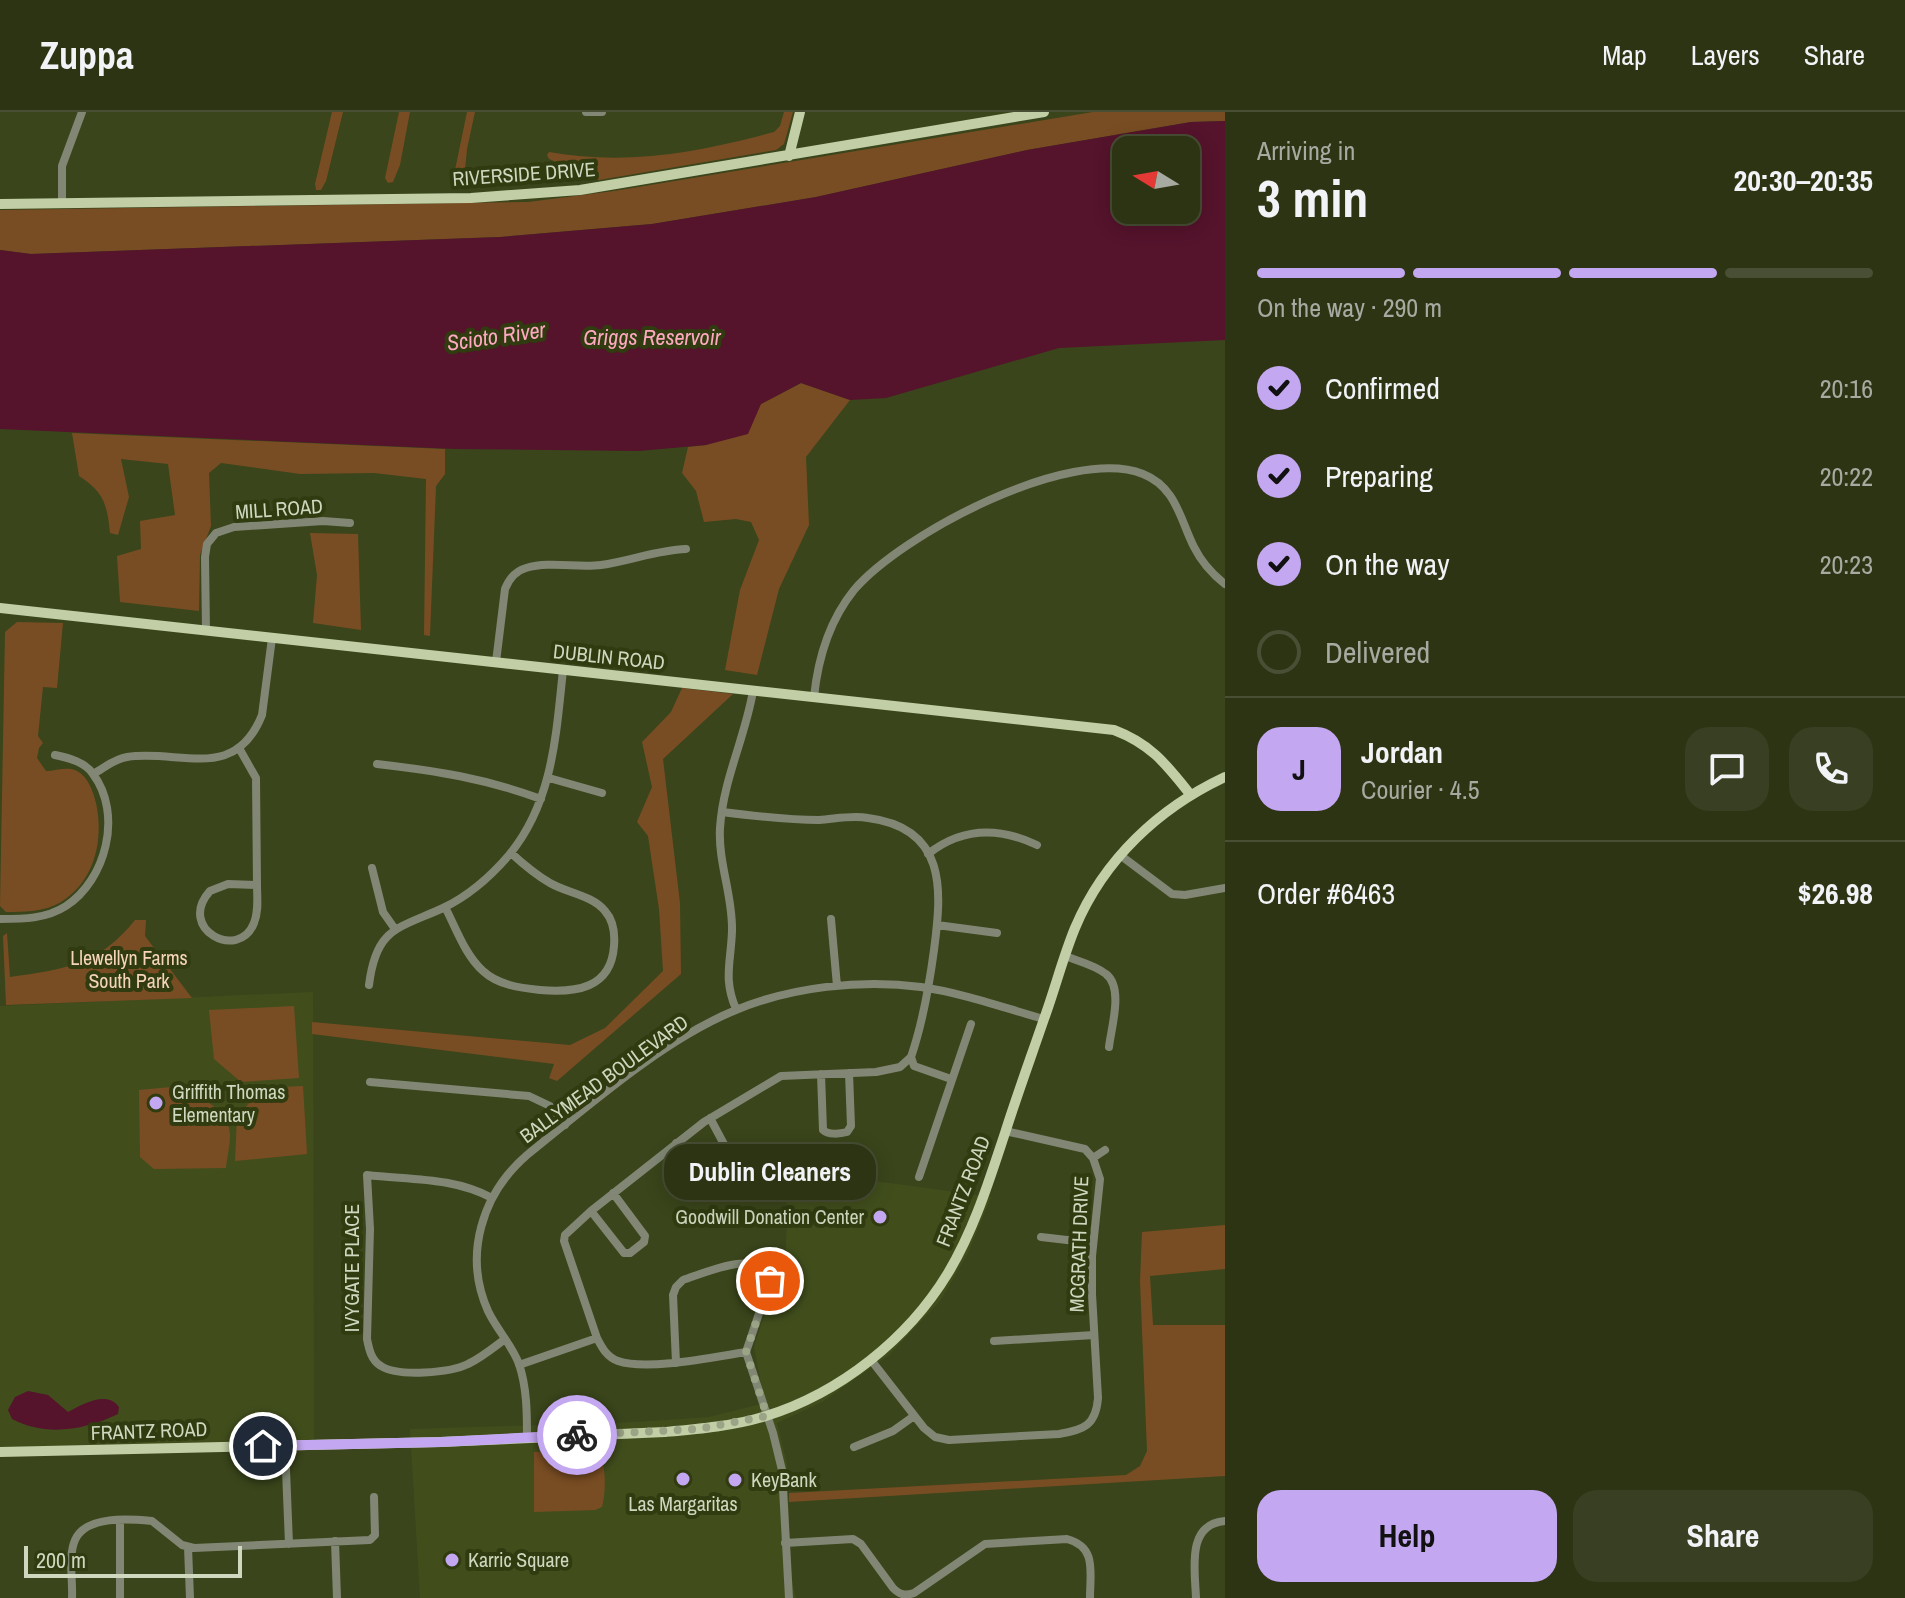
<!DOCTYPE html>
<meta charset="utf-8">
<style>
:root{--surface:#2c3414;--page:#383f22;--text:#f1f3f6;--muted:#a6aaa0;--line:#484f34;--accent:#c4a7f1}
body{margin:0;font-family:"Archivo Narrow",sans-serif;background:var(--page);color:var(--text);height:100vh;display:flex;flex-direction:column;font-size:30px;white-space:nowrap}
*{box-sizing:border-box;margin:0}
p{font-size:26px;color:var(--muted)}
.icon{flex:none;width:44px;height:44px;fill:none;stroke:currentColor;stroke-width:2;stroke-linecap:round;stroke-linejoin:round}
.map{position:relative;flex:1;overflow:hidden}
.sheet{display:flex;flex-direction:column;background:var(--surface);width:680px}
.sheet>*{flex:none}
.needle{width:52px;rotate:281deg}
.buttons{position:absolute;left:1112px;top:24px;display:grid;gap:16px}
.buttons a{display:grid;place-items:center;width:88px;height:88px;border-radius:16px;background:var(--surface);box-shadow:0 4px 20px #0003,0 0 0 2px var(--line);font-size:40px}
.scale{position:absolute;left:24px;bottom:20px;width:218px;box-sizing:border-box;padding-left:8px;border:4px solid #cfd7bf;border-top:0;font-size:22px;line-height:28px;white-space:nowrap;color:#cfd7bf;-webkit-text-stroke:6px #303b10;paint-order:stroke}
.pin{position:absolute;display:grid;place-items:center;width:68px;height:68px;color:#fff;margin:-34px;border:4px solid #fff;border-radius:50%;box-shadow:0 2px 8px #0007}
.courier{position:absolute;display:grid;place-items:center;width:80px;height:80px;margin:-40px;border:6px solid #c4a7f1;border-radius:50%;background:#fff;color:#222;box-shadow:0 2px 10px #0007}
.bubble{position:absolute;height:56px;border-radius:24px;background:var(--surface);box-shadow:0 4px 20px #0003,0 0 0 2px var(--line);font-size:26px;font-weight:800;line-height:56px;text-align:center}
.overview em{font-style:normal;font-weight:800}
.overview div{display:flex;flex-direction:column-reverse}
.overview{display:flex;align-items:center;justify-content:space-between;height:136px;padding:0 32px}
h1{font-size:52px;font-weight:800;line-height:60px}
.bar{display:grid;grid-template-columns:repeat(4,1fr);gap:12px 8px;align-content:center;height:96px;padding:0 32px}
.bar i{height:10px;border-radius:6px;background:var(--line)}
.bar .on{background:var(--accent)}
.bar p{grid-column:span 4}
.line{display:flex;align-items:center;gap:20px;padding:0 32px;border-top:2px solid var(--line)}
.line div{flex:1}
.round{display:grid;place-items:center;flex:none;width:84px;height:84px;border-radius:24px;background:var(--page)}
ol{padding:0 32px;list-style:none}
li{display:flex;align-items:center;gap:24px;height:88px}
li p{margin-inline-start:auto}
li .icon{padding:8px;border-radius:50%;background:var(--accent);color:#111;stroke-width:4}
li:last-child{color:var(--muted)}
li i{width:44px;height:44px;border:4px solid var(--line);border-radius:50%}
.button{display:flex;gap:16px;margin-top:auto;padding:16px 32px}
.button a{flex:1;height:92px;border-radius:24px;background:var(--accent);color:#111;font-size:32px;font-weight:800;line-height:92px;text-align:center}
.button a+a{background:var(--page);color:var(--text)}
header{display:flex;align-items:center;gap:48px;box-sizing:border-box;height:112px;padding:0 40px;background:var(--surface);border-bottom:2px solid var(--line)}
header strong{font-size:38px}
nav{display:flex;gap:44px;margin-inline-start:auto;font-size:28px}
main{display:flex;flex:1;min-height:0}
.map>svg:first-child{display:block}
</style>
<header>
<strong>Zuppa</strong>
<nav><a>Map</a><a>Layers</a><a>Share</a></nav>
</header>
<main>
<div class="map">
<svg width="1225" height="1486" viewBox="0 0 1225 1486">
<rect width="100%" height="100%" fill="#3a451b"/>
<path fill="#414e1c" d="M313,880L314,1336L0,1345V894Z
M788,1057L991,1085L968,1141L940,1189L889,1243L822,1290L777,1311L787,1352L791,1465L796,1486H420L410,1317L637,1310L709,1305L765,1291L754,1235L775,1171L777,1157L786,1136Z"/>
<path fill="#794d23" d="M332,0H343L326,69L321,78H316L315,72Z
M399,0H410L400,53L393,70L388,71L385,66Z
M467,0H475L467,37L464,69L457,66L455,58Z
M784,0H793L784,32L776,38L599,68L549,47L547,43L549,40C626,54 700,40 774,20L780,14Z
M1093,0H1225V9L1191,10L1027,38L816,85L652,112L500,125L31,142L0,138V98L528,90L614,79Z
M801,271L850,288L806,345L809,413L779,477L757,563L725,558L740,478L759,428L751,410L736,407L704,410L696,379L682,361L688,335L706,333L761,292Z
M72,321L445,337V362L436,374L430,524L424,523L426,367L374,361L300,362L221,351L209,361L211,414L200,443L199,499L120,490L117,444L141,437L140,409L175,403L168,352L121,347L129,385L118,423L110,421C107,392 104,380 79,364Z
M310,421L358,422L361,518L313,511L317,463Z
M17,510L63,511L57,576L43,575L38,624L43,631L39,636L37,646L46,659C56,659 68,654 77,659C88,665 93,679 96,691C104,727 95,769 61,790C45,800 23,800 6,800L0,794L5,520Z
M682,576L733,582L663,647L680,791L681,862L557,969L549,966L554,952L312,922V910L570,933L605,916L663,859L659,797L648,724L637,710L652,675L642,630L671,600Z
M135,808H146L145,824L192,886L6,893L3,824L7,821L10,865C64,857 98,854 135,808Z
M294,894L299,966L241,970L214,947L209,898Z
M303,974L307,1042L235,1049L237,1006L261,976Z
M171,975C191,982 224,992 229,1016C232,1027 227,1044 226,1056L154,1057L140,1045L139,978Z
M1225,1113V1157L1150,1164L1153,1213H1225V1364L789,1390V1381L1126,1363L1140,1354L1147,1339L1140,1170L1142,1120Z
M596,1337C607,1347 606,1381 602,1395L595,1398L534,1400V1340Z"/>
<path fill="#55132c" fill-rule="evenodd" d="M1225,9V228L1059,236L886,286L850,288L801,271L761,292L748,322L706,333L639,339L456,337L0,317V138L31,142L500,125L652,112L816,85L1027,38L1191,10ZM1126,38H1186V98H1126Z
M28,1279L48,1283L68,1300C83,1292 107,1278 119,1295L118,1302C85,1318 46,1325 12,1307L8,1298L15,1285Z"/>
<g fill="none" stroke-linecap="round" stroke-linejoin="round">
<path stroke="#818774" stroke-width="8" d="M586,0H602
M62,92V54L82,0
M206,519L205,445L207,432L216,421L234,415L323,409L350,411
M496,550L505,477C509,467 515,459 526,456C550,449 577,456 601,453C630,449 657,438 686,437
M814,585C818,546 829,509 854,478C902,422 1070,333 1143,362C1176,375 1180,407 1194,435C1201,449 1212,462 1225,472
M239,636L256,666L257,773
M377,652C437,659 484,666 541,687
M93,662C104,656 114,647 127,645C180,637 235,671 262,603L272,526
M549,666L602,681
M722,700C754,704 787,708 819,708C835,707 852,703 868,706C947,716 942,778 934,838C929,875 923,910 911,945L900,955L876,960L781,964L704,1010L591,1099L565,1123L564,1129L597,1226C602,1236 607,1245 618,1249C647,1259 714,1245 746,1240
M928,742C962,715 999,715 1037,733
M1120,743L1172,782L1185,783L1225,776
M372,756L383,800L395,817
M228,772L257,773C257,785 259,799 254,811C239,850 176,817 210,779Z
M445,795C456,816 465,843 483,859C498,873 520,876 540,878C575,881 611,877 614,834C615,822 613,808 605,799C592,783 567,781 550,771C536,763 523,752 511,741
M0,807C23,807 46,807 66,794C106,768 123,702 93,662C85,650 69,646 55,643
M831,807L837,874
M937,813L997,821
M1065,844C1078,849 1095,853 1106,862C1124,876 1111,916 1109,935
M369,873C376,816 397,817 443,796C468,784 491,764 509,743C553,690 556,623 563,558
M736,897C723,867 731,850 732,819C733,784 718,751 720,716C723,668 745,626 753,579
M911,945L914,954L951,967
M821,962L823,1018C828,1023 840,1022 847,1020L851,1014L849,961
M370,970L529,984L550,994L565,1013
M676,1031L710,1073H715L733,1060L734,1051L710,1006
M1093,1046L1105,1038
M919,1065L971,912
M492,1086C453,1065 410,1068 367,1063L370,1117L367,1227C369,1237 371,1248 381,1254C398,1265 450,1261 468,1252C481,1246 493,1236 505,1227
M591,1099L624,1141H630L644,1130L645,1124L613,1081
M1041,1125L1093,1131
M994,1229L1094,1223
M871,1248L924,1316L935,1325L949,1328L1059,1322C1084,1318 1096,1313 1098,1286L1092,1182V1144L1100,1067L1093,1046L1085,1037L1005,1019
M676,1251L673,1183L676,1175L683,1168C705,1161 762,1134 770,1169L746,1240L773,1321L782,1358L789,1486
M519,1253L597,1226
M527,1326C527,1301 527,1276 519,1252C512,1233 497,1218 488,1199C463,1143 482,1082 527,1043C588,994 664,927 736,898C791,875 861,867 921,875C963,881 1004,896 1044,907
M285,1333L289,1432
M854,1335L893,1319L914,1304
M120,1409V1486
M335,1429L337,1486
M785,1431L853,1427L861,1432L893,1476C900,1483 905,1484 914,1481L985,1432L1067,1427C1097,1435 1090,1460 1090,1486
M188,1435L190,1486
M72,1486C73,1469 68,1444 75,1428C86,1403 130,1407 152,1409L182,1433L194,1436L370,1428L375,1423L374,1385
M1196,1486C1195,1458 1186,1412 1225,1409"/>
<path stroke="#c1cea6" stroke-width="10" d="M789,44L800,0
M0,92L471,86L580,78L1044,0
M0,496L1114,618C1151,632 1166,652 1190,682
M0,1340L441,1330L665,1320C699,1317 734,1314 766,1304C840,1281 908,1227 948,1161C974,1118 989,1069 1005,1021C1017,983 1031,945 1044,907C1055,877 1063,845 1075,816C1104,747 1159,696 1225,665"/>
</g>
<g fill="none" stroke-linecap="round" stroke-linejoin="round">
<path stroke="#9ba486" stroke-width="8" stroke-dasharray="0 14.4" d="M577,1323L698,1317L767,1304L746,1240L770,1169"/>
<path stroke="#c4a7f1" stroke-width="10" d="M263,1334L441,1330L577,1323"/>
</g>
<g fill="#c4a7f1" stroke="#303b10" stroke-width="3">
<circle cx="156" cy="991" r="8"/>
<circle cx="880" cy="1105" r="8"/>
<circle cx="683" cy="1367" r="8"/>
<circle cx="735" cy="1368" r="8"/>
<circle cx="452" cy="1448" r="8"/>
</g>
<g text-anchor="middle" stroke-width="8" stroke-linejoin="round" paint-order="stroke">
<g font-size="20" fill="#cfd7bf" stroke="#303b10">
<text transform="translate(524 62) rotate(-4)" y="7">RIVERSIDE DRIVE</text>
<text transform="translate(279 397) rotate(-4)" y="7">MILL ROAD</text>
<text transform="translate(609 545) rotate(6)" y="7">DUBLIN ROAD</text>
<text transform="translate(604 967) rotate(-36)" y="7">BALLYMEAD BOULEVARD</text>
<text transform="translate(963 1079) rotate(-69)" y="7">FRANTZ ROAD</text>
<text transform="translate(1079 1132) rotate(-88)" y="7">MCGRATH DRIVE</text>
<text transform="translate(352 1156) rotate(-90)" y="7">IVYGATE PLACE</text>
<text transform="translate(149 1319) rotate(-2)" y="7">FRANTZ ROAD</text>
</g>
<g font-size="20" fill="#f5d4b9" stroke="#303b10">
<text x="129" y="853">Llewellyn Farms<tspan x="129" dy="23">South Park</tspan></text>
</g>
<g font-size="20" fill="#cfd7bf" stroke="#303b10" text-anchor="start">
<text x="172" y="987">Griffith Thomas<tspan x="172" dy="23">Elementary</tspan></text>
<text x="864" y="1112" text-anchor="end">Goodwill Donation Center</text>
<text x="751" y="1375">KeyBank</text>
<text x="683" y="1399" text-anchor="middle">Las Margaritas</text>
<text x="468" y="1455">Karric Square</text>
</g>
<g font-size="22" font-style="italic" fill="#fea9c0" stroke="#303b10">
<text transform="translate(496 224) rotate(-8)" y="8">Scioto River</text>
<text x="652" y="233">Griggs Reservoir</text>
</g>
</g>
</svg>
<div class="buttons">
<a><svg class="needle" viewBox="-14 -14 28 28"><path d="M0-13l5 13h-10z" fill="#e53935"/><path d="M0 13l5-13h-10z" fill="#a6aaa0"/></svg></a>
</div>
<div class="scale">200 m</div>
<div class="pin" style="left:770px;top:1169px;background:#ea580c"><svg class="icon" aria-label="bag" viewBox="0 0 24 24"><path d="M5 8h14l-1 12H6zM9 8a3 3 0 0 1 6 0"/></svg></div>
<div class="pin" style="left:263px;top:1334px;background:#1f2937"><svg class="icon" aria-label="home" viewBox="0 0 24 24"><path d="M3 11l9-7 9 7M6 9v11h12V9"/></svg></div>
<div class="courier" style="left:577px;top:1323px"><svg class="icon" aria-label="bike" viewBox="0 0 24 24"><circle cx="6" cy="16" r="4"/><circle cx="18" cy="16" r="4"/><path d="M6 16l4-8h5l3 8M10 8l3 8H6M13 5h3"/></svg></div>
<div class="bubble" style="left:664px;top:1032px;width:212px">Dublin Cleaners</div>
</div>
<section class="sheet">
<div class="overview"><div><h1>3 min</h1><p>Arriving in</p></div><em>20:30–20:35</em></div>
<div class="bar"><i class="on"></i><i class="on"></i><i class="on"></i><i></i><p>On the way · 290 m</p></div>
<ol>
<li><svg class="icon" aria-label="check" viewBox="0 0 24 24"><path d="M5 12l5 5 9-10"/></svg>Confirmed<p>20:16</p></li>
<li><svg class="icon" aria-label="check" viewBox="0 0 24 24"><path d="M5 12l5 5 9-10"/></svg>Preparing<p>20:22</p></li>
<li><svg class="icon" aria-label="check" viewBox="0 0 24 24"><path d="M5 12l5 5 9-10"/></svg>On the way<p>20:23</p></li>
<li><i></i>Delivered</li>
</ol>
<div class="line" style="height:144px"><b class="round" style="background:var(--accent);color:#111">J</b><div><b>Jordan</b><p>Courier · 4.5</p></div><a class="round"><svg class="icon" aria-label="chat" viewBox="0 0 24 24"><path d="M4 5h16v11H9l-5 4z"/></svg></a><a class="round"><svg class="icon" aria-label="phone" viewBox="0 0 24 24"><path d="M5 4h4l2 5-3 2q2 4 5 5l2-3 5 2v4C11 20 4 13 5 4z"/></svg></a></div>
<div class="line" style="height:104px"><div>Order #6463</div><b>$26.98</b></div>
<div class="button"><a>Help</a><a>Share</a></div>
</section>
</main>
